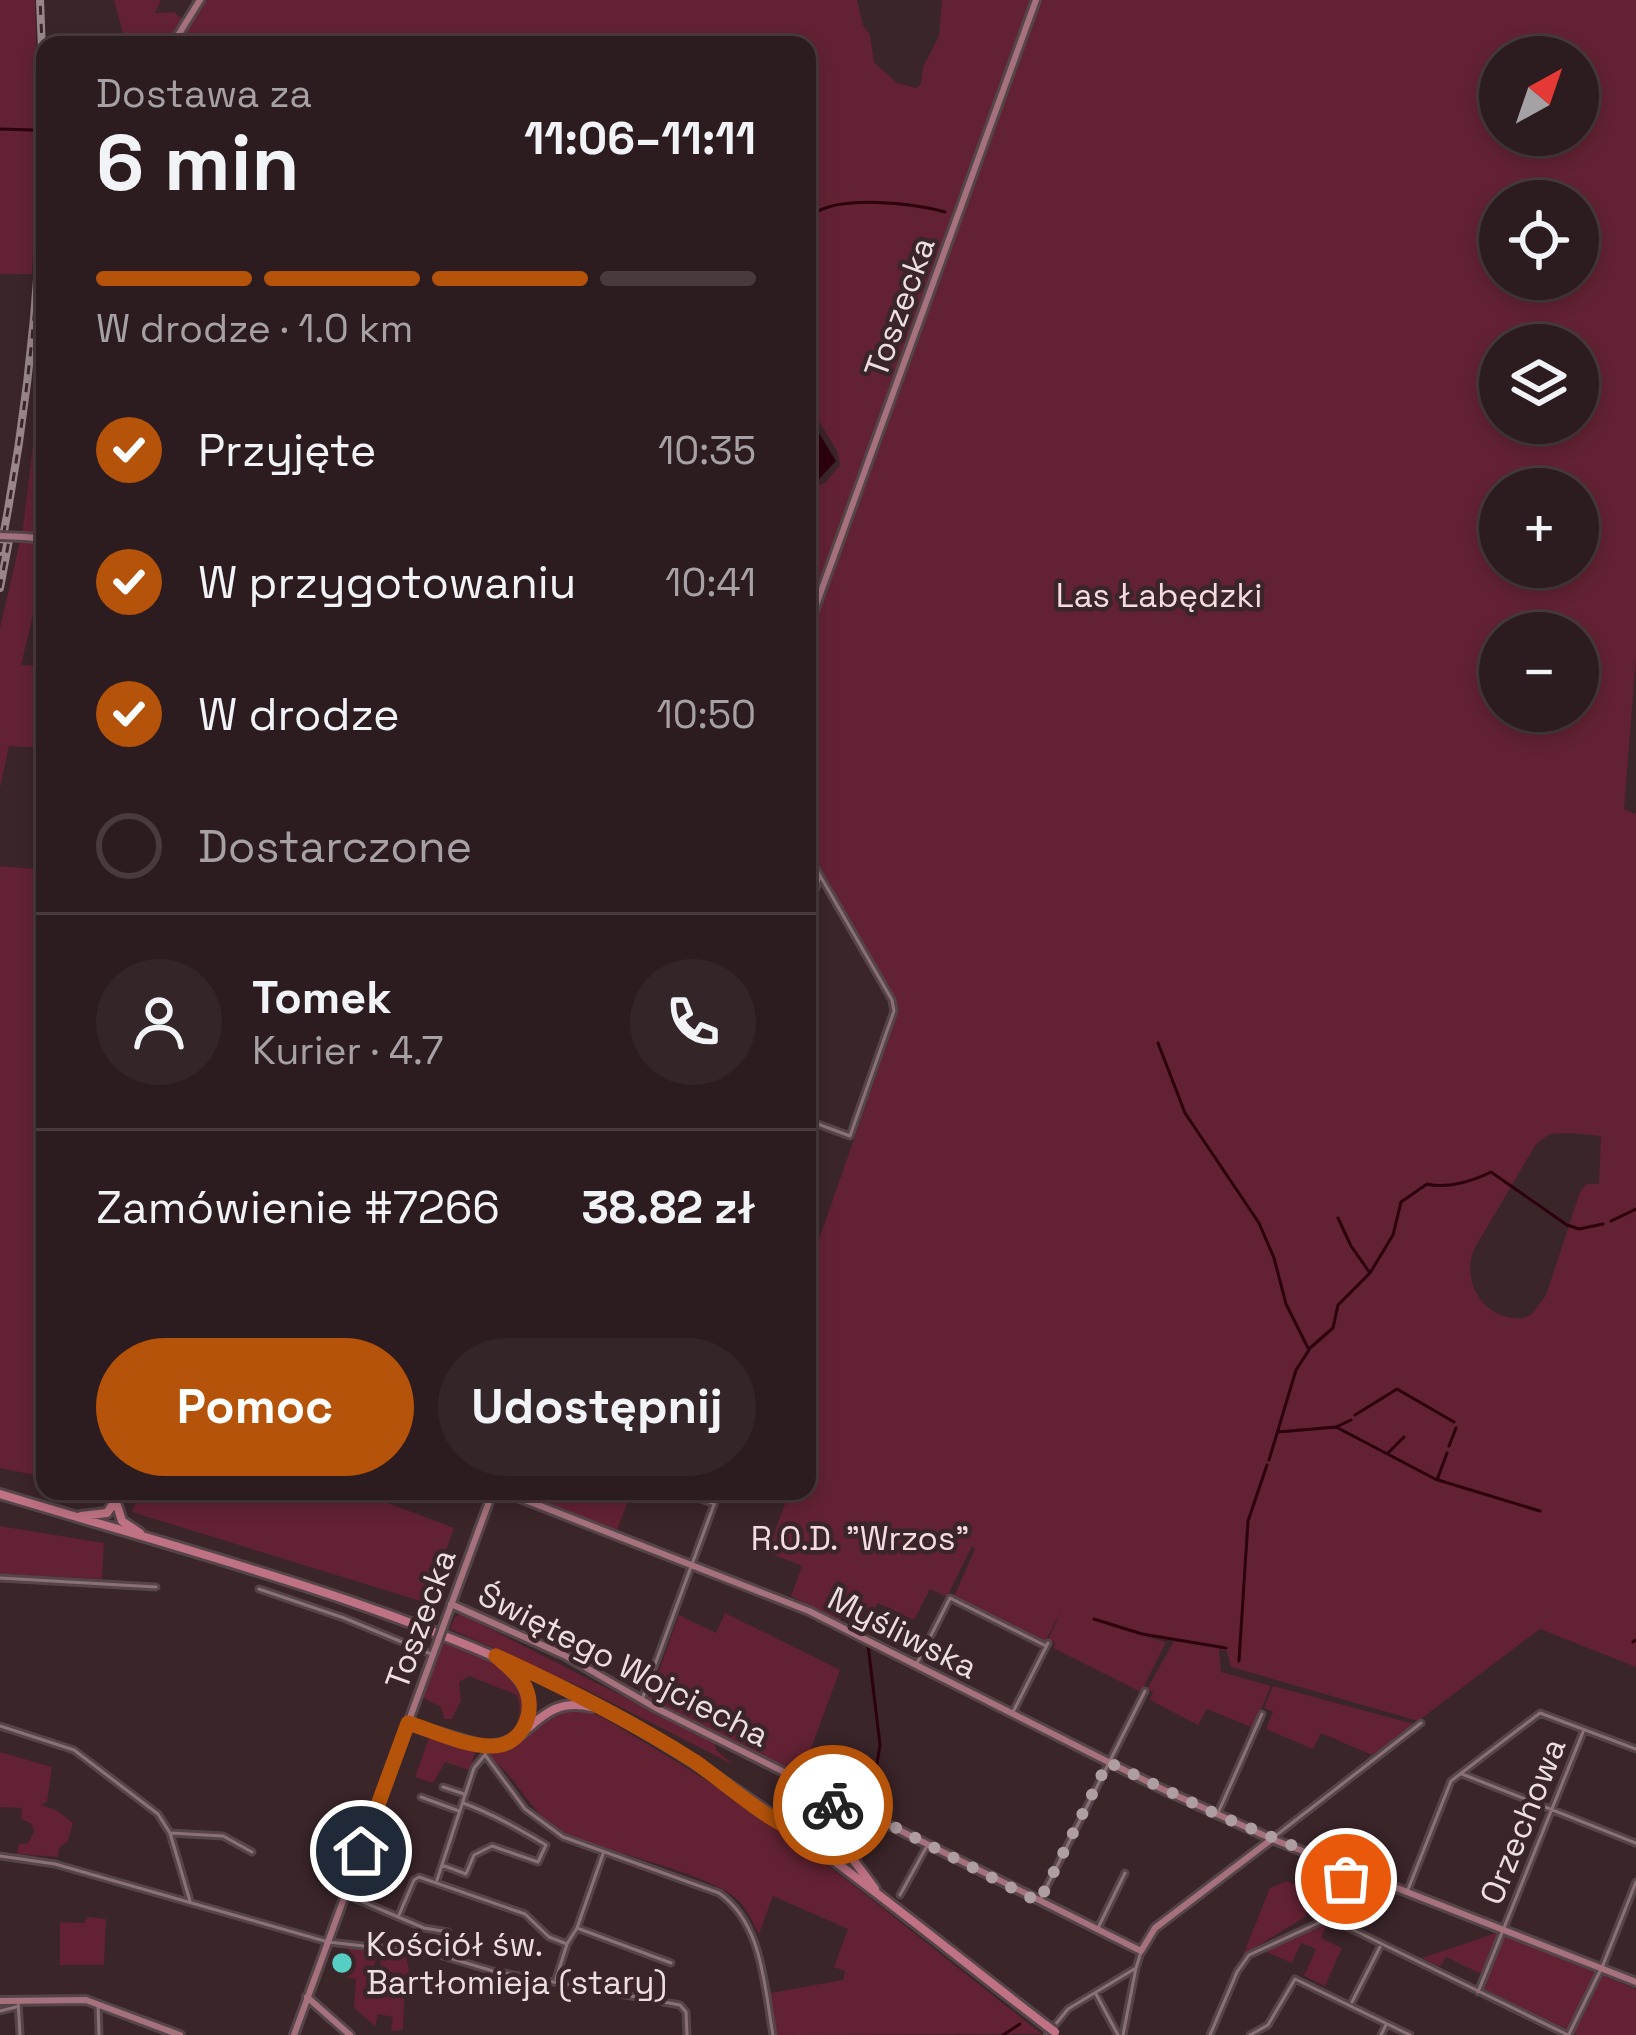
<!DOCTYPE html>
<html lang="pl">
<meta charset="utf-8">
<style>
:root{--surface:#2c1c1f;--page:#342528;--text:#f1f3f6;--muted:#a6a1a4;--line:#483a3d;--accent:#b45309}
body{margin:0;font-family:"Space Grotesk",sans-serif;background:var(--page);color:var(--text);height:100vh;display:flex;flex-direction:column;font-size:45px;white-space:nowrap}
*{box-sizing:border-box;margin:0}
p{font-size:39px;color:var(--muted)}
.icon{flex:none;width:66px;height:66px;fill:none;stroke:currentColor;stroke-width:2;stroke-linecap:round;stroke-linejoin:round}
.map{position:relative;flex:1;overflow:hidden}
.drawer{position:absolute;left:36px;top:36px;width:780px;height:1464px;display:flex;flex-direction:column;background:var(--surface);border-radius:24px;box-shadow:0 6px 18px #0003,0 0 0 3px var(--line)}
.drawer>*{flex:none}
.needle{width:78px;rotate:40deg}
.fabs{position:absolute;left:1479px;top:36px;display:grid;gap:24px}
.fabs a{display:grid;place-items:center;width:120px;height:120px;border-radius:50%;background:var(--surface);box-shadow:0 6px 18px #0003,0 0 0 3px var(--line);font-size:60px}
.pin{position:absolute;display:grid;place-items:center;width:102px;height:102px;color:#fff;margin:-51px;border:6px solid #fff;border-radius:50%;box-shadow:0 3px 12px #0007}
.courier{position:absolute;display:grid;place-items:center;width:120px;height:120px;margin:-60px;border:9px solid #b45309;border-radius:50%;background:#fff;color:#222;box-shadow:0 3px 15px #0007}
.summary em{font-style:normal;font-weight:800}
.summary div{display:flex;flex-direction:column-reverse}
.summary{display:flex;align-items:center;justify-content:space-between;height:204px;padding:0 60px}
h1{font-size:78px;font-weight:800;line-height:90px}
.bar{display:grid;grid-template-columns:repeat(4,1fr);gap:18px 12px;align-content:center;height:144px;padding:0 60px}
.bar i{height:15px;border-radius:9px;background:var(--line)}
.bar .on{background:var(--accent)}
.bar p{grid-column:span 4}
.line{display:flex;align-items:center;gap:30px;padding:0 60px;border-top:3px solid var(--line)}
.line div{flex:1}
.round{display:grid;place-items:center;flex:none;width:126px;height:126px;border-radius:63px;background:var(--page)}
ol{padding:0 60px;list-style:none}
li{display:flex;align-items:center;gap:36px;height:132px}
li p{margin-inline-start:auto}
li .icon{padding:12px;border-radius:50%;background:var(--accent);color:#fff;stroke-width:4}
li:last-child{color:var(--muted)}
li i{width:66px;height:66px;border:6px solid var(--line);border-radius:50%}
.action{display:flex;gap:24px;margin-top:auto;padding:24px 60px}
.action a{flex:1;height:138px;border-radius:72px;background:var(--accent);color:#fff;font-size:48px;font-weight:800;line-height:138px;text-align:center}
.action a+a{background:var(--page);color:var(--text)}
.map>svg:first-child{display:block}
</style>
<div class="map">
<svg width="1636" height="2035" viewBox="0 0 1636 2035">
<rect width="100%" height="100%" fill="#3a2529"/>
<path fill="#622233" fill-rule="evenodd" d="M0,0H35L39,123L32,274H0Z
M114,0H161L155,13L174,12L184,20L169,45H126Z
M205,0H857L863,25L870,35L874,62L897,83L916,88L921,84L923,67L939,36L942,0H1636V658L1624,809L1636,814V1667L1540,1629L1418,1721L1231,1667L1227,1651L1219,1649L1221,1672L1271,1686L1253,1728L1207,1709L1198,1725L1150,1700L1153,1692L1147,1689L1174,1641L1142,1636L1166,1642L1141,1692L1053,1648L1055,1643L1048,1640L1062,1609L1043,1646L953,1599L975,1549L972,1546L947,1597L930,1589L914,1620L878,1603L873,1611L851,1601L840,1621L791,1596L802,1566L767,1552L790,1491H807V1447L816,1423L807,1419V1274L899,1010L807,843V476L816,486L825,483L840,465L837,451L807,402V238L815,231L818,211L807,206V45H177ZM1500,57H1578V135H1500ZM1500,201H1578V279H1500ZM1500,345H1578V423H1500ZM1500,489H1578V567H1500ZM1500,633H1578V711H1500ZM1571,1133L1601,1136L1599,1184H1586L1580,1192L1546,1295L1531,1315L1523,1318C1486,1321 1462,1286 1473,1251L1536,1144L1550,1134Z
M45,341V565L21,665L45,666V748L9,746L0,788V628L23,528Z
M0,866L45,870V1477L0,1468Z
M141,1491H311L385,1502L454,1528L427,1603L132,1512Z
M517,1491H615L614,1495L628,1501L617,1530Z
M0,1526L104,1543L102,1579L0,1574Z
M725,1613L840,1670L801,1775L649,1698L679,1615L716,1633Z
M461,1614L714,1743L717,1751L734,1765L583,1688L450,1629L455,1617Z
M443,1643C470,1650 526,1669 527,1703C527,1711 522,1723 520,1732C534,1721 549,1707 568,1707C593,1708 621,1729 642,1741C785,1823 912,1933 1042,2034L777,2035L776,2028L772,2029L765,1994L843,1980L845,1971L834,1967L848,1929L773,1896L759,1934C753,1924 748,1911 740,1902C712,1872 602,1853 560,1830C524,1810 512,1762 476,1751L469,1770L445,1762L433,1783L415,1777L432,1730L487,1746L511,1737C518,1721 523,1712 517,1695L469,1676L459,1682L461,1701L452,1719H444L441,1707L423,1698Z
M1273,1686L1414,1724L1372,1755L1321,1733L1313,1749L1266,1729L1273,1712L1264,1708Z
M0,1752L52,1767L47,1802L41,1805L56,1810L73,1823L68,1841L59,1848L58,1857L17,1854L19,1844L28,1843L34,1832L32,1824L21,1819L22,1808L0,1807Z
M1287,1881L1314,1893L1305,1917L1243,1955L1270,1888Z
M88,1917L106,1919L104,1965H60V1922L84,1923Z
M1323,1921L1328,1922L1321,1938L1342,1948L1325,1986L1304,1976L1316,1949L1301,1943L1292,1963L1264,1951Z
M1499,1932L1636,1989V2035H1577L1485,1991L1481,1974L1446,1957L1440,1967L1422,1958Z
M347,1948L377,1953L369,1990L392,1993L397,1973L380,1970L381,1953L406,1955L410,1977H405L403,2030L391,2031L393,2017L378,2014L375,2026L354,2008L356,1979L342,1976L352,1974L356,1963Z"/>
<path fill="#2c000d" d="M807,414L836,461L818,480L807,471Z"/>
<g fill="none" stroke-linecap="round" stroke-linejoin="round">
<path stroke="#2c000d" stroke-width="3" d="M0,129L33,130
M813,214C841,195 913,203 945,212
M1158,1043L1185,1113L1259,1223L1274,1258L1286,1304L1309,1350L1296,1370L1269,1460
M1611,1221L1636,1209
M1370,1273L1393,1235L1401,1202L1427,1184C1447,1189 1473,1181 1491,1172L1567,1225L1579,1229L1603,1224
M1310,1348L1333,1328L1338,1305L1370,1273L1351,1246L1338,1218
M1355,1415L1397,1389L1454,1422
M1336,1427L1437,1480L1447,1453
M1278,1432L1336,1427L1351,1420
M1449,1446L1456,1428
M1388,1453L1404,1437
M1438,1480L1540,1511
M1094,1619L1142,1634L1226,1648
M1633,1642L1636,1640
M1239,1661L1248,1521L1267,1465
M866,1786L876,1770L880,1745L868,1645
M1003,2035L1020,2024"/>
<g stroke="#554448" stroke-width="9">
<path id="street" d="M807,853L892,1000L894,1011L850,1136L807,1120
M807,913L820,876
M807,1009L814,1023L807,1042
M679,1491L712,1503
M0,1578L156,1587
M259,1589L344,1618L431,1654
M917,1663L950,1598L1046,1646
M643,1697L719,1491
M1013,1712L1048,1643
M0,1726L74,1750L158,1814L170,1833L190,1901
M486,1750L485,1755L525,1809L563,1837L719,1893C763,1924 764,1986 773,2035
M1462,1774L1636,1843
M443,1787L464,1794
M421,1797L459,1811
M1218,1813L1262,1714
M170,1833L223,1836L252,1852
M1274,1837L1421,1723
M0,1856L55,1864L328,1942L436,1954L493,1971L680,2005L686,2012L687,2035
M442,1865L466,1874L474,1855L492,1846L538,1862L546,1845C519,1829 493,1814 463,1803
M437,1880L474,1768L484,1756
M1407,1892L1451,1781L1540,1713L1636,1749
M900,1895L927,1846
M349,1896L424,1928L448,1932
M1040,1900L1145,1691
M399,1915L414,1880L419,1877L525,1914L549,1937L567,1944L556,1979
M1329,1918L1568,2035
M577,1928L671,1963
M1098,1928L1125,1873
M567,1944L577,1928L603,1854
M1478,1992L1583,1732
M1096,1994L1118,2035
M18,2001L20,2035
M1352,2002L1380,1947
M98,2005L99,2035
M0,2011L16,2007
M1569,2034L1603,1965L1636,1882
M1047,2035L1068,2009L1136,1968L1141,1952
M1123,2035L1136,1968
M1210,2035L1237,1972L1249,1955L1329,1918L1348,1874
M1250,2035L1268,2025L1295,1979L1410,2035
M1381,2035L1386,2025"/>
</g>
<g stroke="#554448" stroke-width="12">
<path id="secondary" d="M172,45L200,0
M25,537L45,539
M807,630L1036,0
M502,1491L809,1611L1162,1789L1272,1839L1636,1982
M451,1604L564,1655L656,1708L808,1784L823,1759L841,1756C865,1773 854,1800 889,1825L1141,1951L1155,1928L1272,1839
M443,1627L493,1491
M408,1723L487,1746
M307,1997L350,2035
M0,2001L86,2000L180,2035
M294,2035L438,1641"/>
</g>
<g stroke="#554448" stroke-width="14">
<path id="primary" d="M0,1494C194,1553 395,1603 577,1695C748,1782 896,1910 1047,2026
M117,1505L122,1521L140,1533
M81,1516L107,1513L122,1491
M504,1663C525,1683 537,1701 523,1728
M487,1746C533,1745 537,1694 592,1707
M808,1784L833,1804L849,1854L875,1889
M799,1832C817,1838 832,1839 836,1816"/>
</g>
<use href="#street" stroke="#8a7175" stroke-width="3"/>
<use href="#secondary" stroke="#a4717c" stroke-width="6"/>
<use href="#primary" stroke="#be7283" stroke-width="8"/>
<g stroke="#98868a" stroke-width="8">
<path id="rail" d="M0,552C36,371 50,185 40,0
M0,588L10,535"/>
</g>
<use href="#rail" stroke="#3a2529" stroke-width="3" stroke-dasharray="9" stroke-linecap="butt"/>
<g stroke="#554448" stroke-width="12" stroke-linecap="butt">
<path id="secondary-bridge" d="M0,536L25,537
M438,1641L443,1627"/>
</g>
<g stroke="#554448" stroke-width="14" stroke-linecap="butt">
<path id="primary-bridge" d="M1047,2026L1055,2032"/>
</g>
<use href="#secondary-bridge" stroke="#a4717c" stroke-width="6"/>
<use href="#primary-bridge" stroke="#be7283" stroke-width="8"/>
</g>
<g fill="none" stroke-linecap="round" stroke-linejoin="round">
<path stroke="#ae9da1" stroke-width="12" stroke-dasharray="0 21.6" d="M833,1805L808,1784L824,1759L841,1756C864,1772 858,1801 883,1821L1039,1902L1108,1762L1218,1815L1350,1869L1346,1879"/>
<path stroke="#b45309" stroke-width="15" d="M361,1851L408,1723C434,1731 464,1746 491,1746C523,1747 539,1709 523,1683C517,1673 505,1664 496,1656C564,1687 631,1721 694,1761C723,1781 763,1817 794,1830C810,1837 822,1840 835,1825L833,1805"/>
</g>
<circle fill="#56cec3" stroke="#3a2529" stroke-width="4.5" cx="342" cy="1963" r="12"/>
<g text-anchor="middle" stroke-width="9" stroke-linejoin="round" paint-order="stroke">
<g font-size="33" fill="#eddee1" stroke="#3a2529">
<text transform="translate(899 307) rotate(-70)" y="12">Toszecka</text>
<text transform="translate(420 1619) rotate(-70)" y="12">Toszecka</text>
<text transform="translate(903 1632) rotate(27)" y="12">Myśliwska</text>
<text transform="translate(624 1664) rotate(27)" y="12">Świętego Wojciecha</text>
<text transform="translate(1522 1821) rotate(-68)" y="12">Orzechowa</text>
</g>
<g font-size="33" fill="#f6dbdf" stroke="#3a2529">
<text x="1159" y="607">Las Łabędzki</text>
<text x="860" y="1550">R.O.D. "Wrzos"</text>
</g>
<g font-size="33" fill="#eddee1" stroke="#3a2529" text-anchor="start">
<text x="366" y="1956">Kościół św.<tspan x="366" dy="38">Bartłomieja (stary)</tspan></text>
</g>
</g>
</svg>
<div class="fabs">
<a><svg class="needle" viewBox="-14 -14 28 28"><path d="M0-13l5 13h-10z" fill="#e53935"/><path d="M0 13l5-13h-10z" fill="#a6a1a4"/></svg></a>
<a><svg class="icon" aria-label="locate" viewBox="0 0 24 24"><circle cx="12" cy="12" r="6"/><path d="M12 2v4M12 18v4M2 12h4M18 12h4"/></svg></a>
<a><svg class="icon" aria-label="layers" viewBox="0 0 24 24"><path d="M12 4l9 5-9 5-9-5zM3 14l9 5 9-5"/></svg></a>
<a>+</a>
<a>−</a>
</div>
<div class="pin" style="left:1346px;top:1879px;background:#ea580c"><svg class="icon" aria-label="bag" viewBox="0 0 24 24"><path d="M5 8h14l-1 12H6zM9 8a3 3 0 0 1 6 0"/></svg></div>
<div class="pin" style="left:361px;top:1851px;background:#1f2937"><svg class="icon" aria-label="home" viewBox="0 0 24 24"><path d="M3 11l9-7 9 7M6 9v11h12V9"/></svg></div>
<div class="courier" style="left:833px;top:1805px"><svg class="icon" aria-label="bike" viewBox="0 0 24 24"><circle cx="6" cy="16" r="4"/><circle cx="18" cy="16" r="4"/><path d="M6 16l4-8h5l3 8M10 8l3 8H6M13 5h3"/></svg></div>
<section class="drawer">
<div class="summary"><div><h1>6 min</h1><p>Dostawa za</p></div><em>11:06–11:11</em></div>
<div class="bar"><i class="on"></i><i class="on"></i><i class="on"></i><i></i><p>W drodze · 1.0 km</p></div>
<ol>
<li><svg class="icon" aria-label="check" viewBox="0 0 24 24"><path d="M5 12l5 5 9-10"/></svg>Przyjęte<p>10:35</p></li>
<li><svg class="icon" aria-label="check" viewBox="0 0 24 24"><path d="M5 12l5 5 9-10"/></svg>W przygotowaniu<p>10:41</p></li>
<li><svg class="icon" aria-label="check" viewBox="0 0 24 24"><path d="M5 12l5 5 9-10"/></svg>W drodze<p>10:50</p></li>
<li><i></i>Dostarczone</li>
</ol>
<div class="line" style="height:216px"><a class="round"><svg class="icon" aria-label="person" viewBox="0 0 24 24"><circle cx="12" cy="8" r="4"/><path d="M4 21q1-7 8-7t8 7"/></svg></a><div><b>Tomek</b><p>Kurier · 4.7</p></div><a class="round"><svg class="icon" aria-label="phone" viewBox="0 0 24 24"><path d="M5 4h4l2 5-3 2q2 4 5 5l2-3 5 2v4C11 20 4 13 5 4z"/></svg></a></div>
<div class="line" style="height:156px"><div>Zamówienie #7266</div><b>38.82 zł</b></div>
<div class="action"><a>Pomoc</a><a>Udostępnij</a></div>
</section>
</div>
